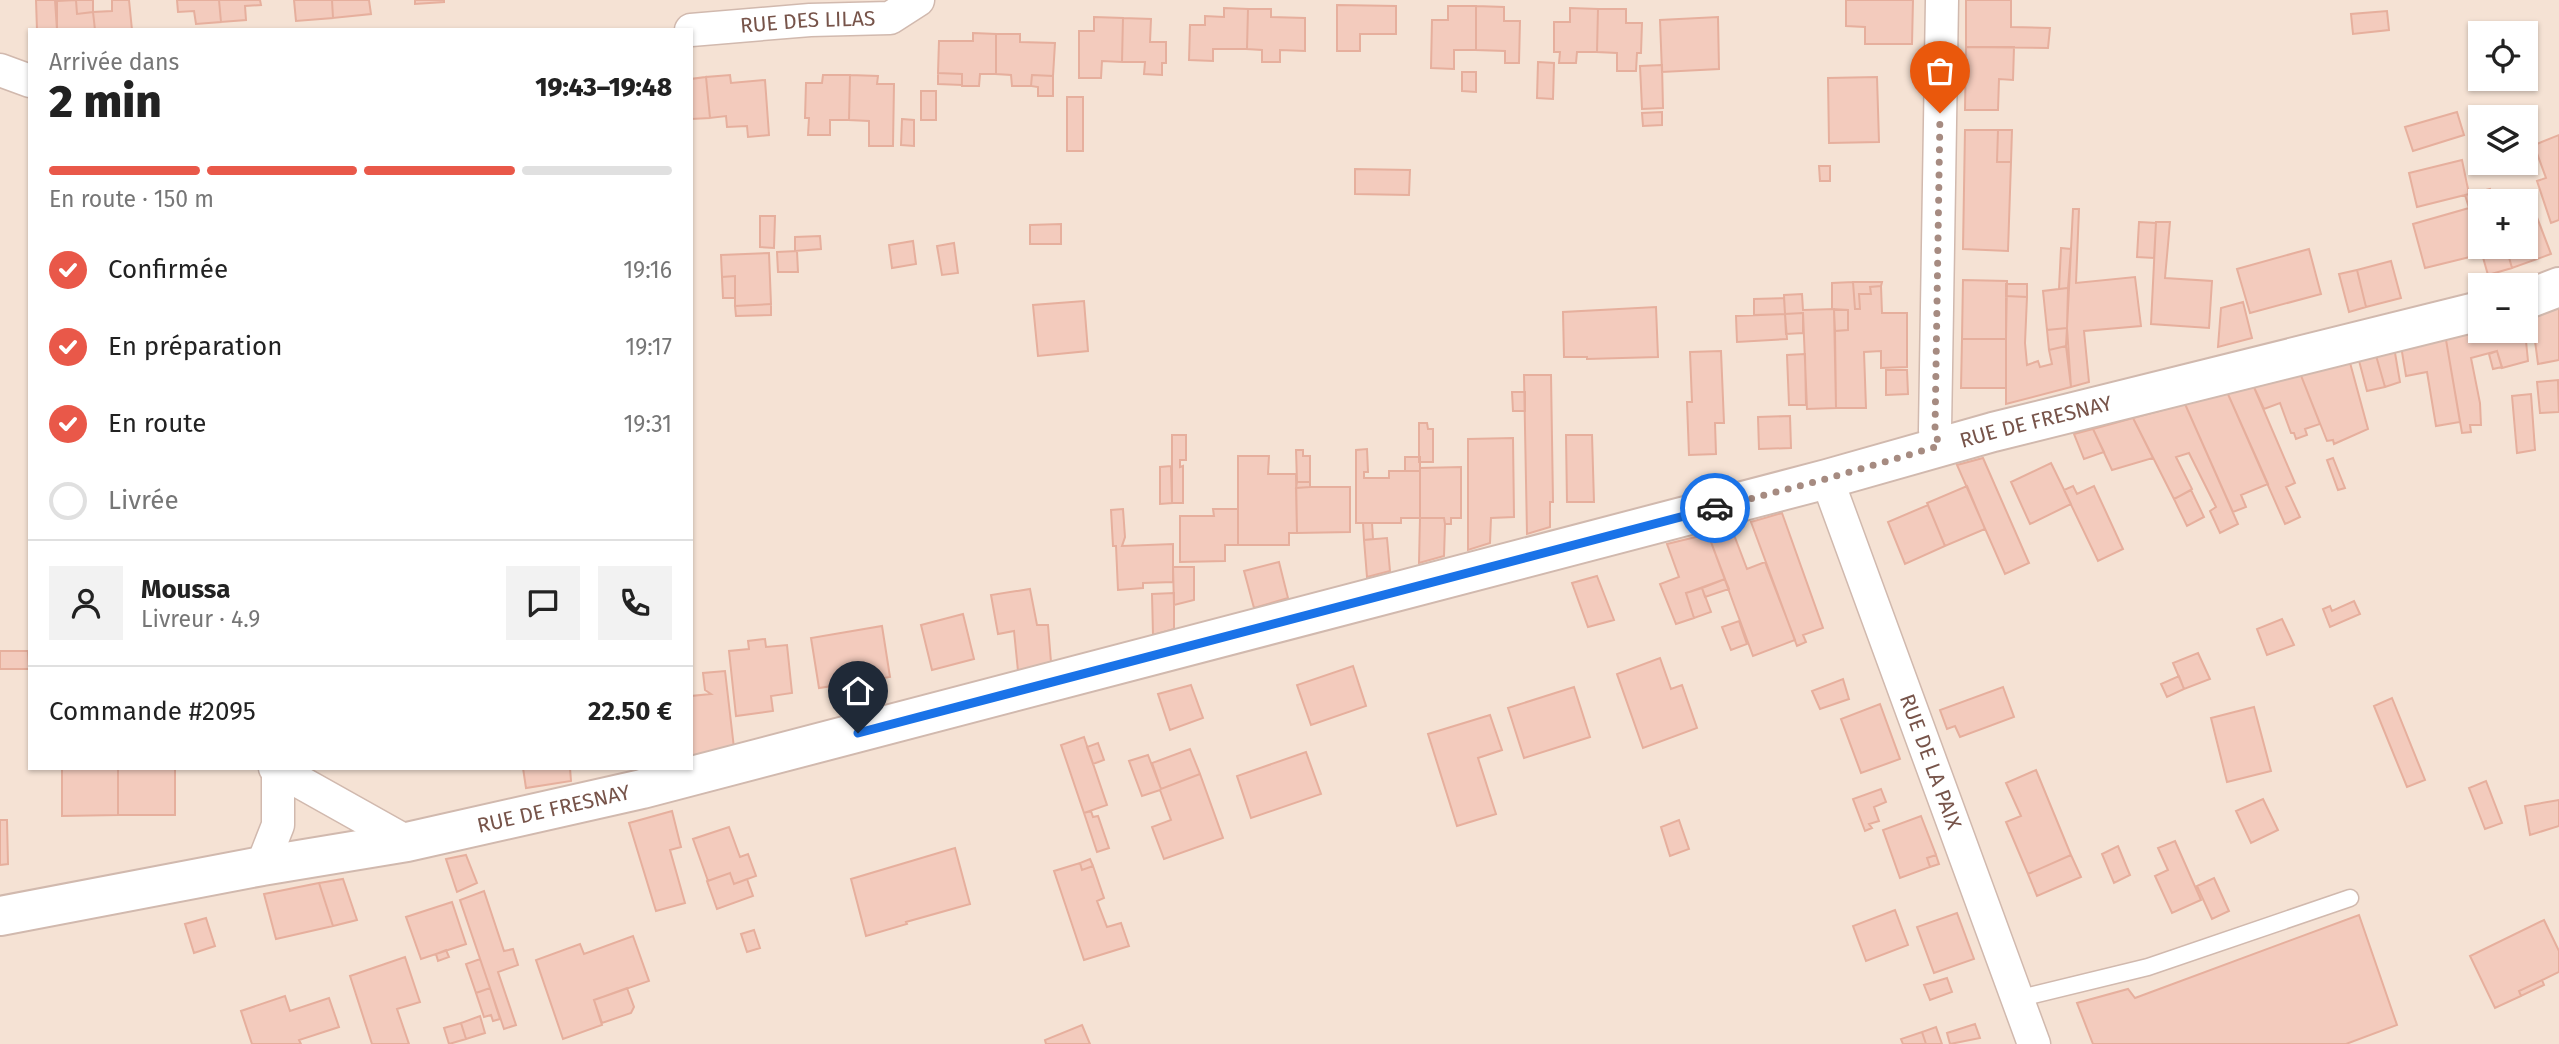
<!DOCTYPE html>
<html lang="fr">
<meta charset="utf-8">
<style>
:root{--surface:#fff;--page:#f2f2f2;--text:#222;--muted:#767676;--line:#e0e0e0;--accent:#e95849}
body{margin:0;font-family:"Fira Sans",sans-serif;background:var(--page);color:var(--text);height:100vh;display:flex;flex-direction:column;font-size:26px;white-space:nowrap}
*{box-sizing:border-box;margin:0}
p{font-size:23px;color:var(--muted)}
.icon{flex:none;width:38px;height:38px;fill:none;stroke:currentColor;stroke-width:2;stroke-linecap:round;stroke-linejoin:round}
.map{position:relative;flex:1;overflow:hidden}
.details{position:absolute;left:28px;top:28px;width:665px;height:742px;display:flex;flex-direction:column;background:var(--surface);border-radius:0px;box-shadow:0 2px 5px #0004}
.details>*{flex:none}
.controls{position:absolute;left:2468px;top:21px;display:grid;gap:14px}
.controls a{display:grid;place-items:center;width:70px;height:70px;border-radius:0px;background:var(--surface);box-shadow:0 2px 5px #0004;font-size:35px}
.pin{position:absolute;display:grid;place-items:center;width:60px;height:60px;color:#fff;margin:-72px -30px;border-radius:50% 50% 50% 0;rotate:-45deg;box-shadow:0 0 7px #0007}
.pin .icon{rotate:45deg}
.courier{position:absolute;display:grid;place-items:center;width:70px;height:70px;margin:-35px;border:5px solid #1a73e8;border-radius:50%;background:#fff;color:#222;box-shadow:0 2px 9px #0007}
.head em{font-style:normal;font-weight:800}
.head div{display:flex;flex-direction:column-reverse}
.head{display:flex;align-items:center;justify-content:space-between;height:119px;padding:0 21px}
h1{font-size:46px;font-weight:800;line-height:52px}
.bar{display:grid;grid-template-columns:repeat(4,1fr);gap:10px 7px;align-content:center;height:84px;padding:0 21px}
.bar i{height:9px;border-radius:5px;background:var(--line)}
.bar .current{background:var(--accent)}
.bar p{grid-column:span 4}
.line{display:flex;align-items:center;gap:18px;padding:0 21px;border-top:2px solid var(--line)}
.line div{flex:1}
.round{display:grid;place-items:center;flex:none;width:74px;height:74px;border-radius:0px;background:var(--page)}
ol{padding:0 21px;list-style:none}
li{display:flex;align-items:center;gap:21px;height:77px}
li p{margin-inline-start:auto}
li .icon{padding:7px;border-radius:50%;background:var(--accent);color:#fff;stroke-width:4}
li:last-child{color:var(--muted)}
li i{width:38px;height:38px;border:4px solid var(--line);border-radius:50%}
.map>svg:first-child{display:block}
</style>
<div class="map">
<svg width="2559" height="1044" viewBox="0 0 2559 1044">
<rect width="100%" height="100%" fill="#fdf1e6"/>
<path fill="#f5e2d4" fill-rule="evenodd" d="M0,0H2559V1044H0ZM30,30H691V768H30ZM2480,33H2525V79H2480ZM2480,117H2525V163H2480ZM2480,201H2525V247H2480ZM2480,285H2525V331H2480Z"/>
<path fill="#f3cbbd" stroke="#e6af9d" stroke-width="2" d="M36,0H55L57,30H37Z
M76,0L77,14L93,12L95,30H57V1Z
M76,0H93V12L77,14Z
M112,0H129L132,30H95L93,12L112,11Z
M177,0H219L221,22L196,24L194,11L178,12Z
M219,0H260L261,5L245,6L246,20L221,22Z
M294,0H332L333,18L296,21Z
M332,0H369L371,14L333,18Z
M415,0H444V2L415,4Z
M1846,0H1913L1912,44H1865V27L1846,26Z
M1966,0H2011V27L2050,28L2048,48L1966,47Z
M1337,5L1396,6V34H1360V51H1337Z
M1448,6H1476V50H1454V69L1431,68L1432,20H1448Z
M1476,6L1504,7V21H1520L1519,63H1505V51L1476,50Z
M1224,8L1248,9L1247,49H1213V61L1189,60L1190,25H1205V16L1224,17Z
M1570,8L1598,9L1597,52H1577L1576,63H1559L1560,52H1554V22H1570Z
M1248,9H1271V17L1305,18V51L1280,50V62H1262V50L1247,49Z
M1598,9H1626V23H1642L1641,53H1637L1636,71H1617V53L1597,52Z
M2387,11L2389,30L2353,34L2351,14Z
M1094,17L1123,18L1122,62L1102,61L1101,78H1079V31H1094Z
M1718,17L1719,69L1662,72L1660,20Z
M1123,18L1151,19L1150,42H1166V63H1162V75L1144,74L1145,62H1122Z
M973,33L996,34V74H980L979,86H962V74L938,73L939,41H973Z
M996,34H1020V42L1055,43L1053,76L1032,75L1031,86H1012L1011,75L996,74Z
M1966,47H2014L2013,80L1999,79L1998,110H1965Z
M1538,62L1554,63L1553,99L1537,98Z
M1662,65L1663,108L1642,109L1640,66Z
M1462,72H1476V92L1462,91Z
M938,73L962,74V85L938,84Z
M730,75L731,83L765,80L769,135L748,137L747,126L727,127L726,116L710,118L706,77Z
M823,75H850L849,120H830V135H808L809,118H805L806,83H822Z
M850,75L878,76L877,84H894L893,146H869V121L849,120Z
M1032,75L1053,76V96H1038V87L1031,86Z
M706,77L710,118L691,119V79Z
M1877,77L1879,142L1829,143L1828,78Z
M921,91H936V120H921Z
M1067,97H1083V151H1067Z
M1662,112V125L1643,126L1642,113Z
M2457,112L2464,135L2413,151L2405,127Z
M902,119L914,120V146L901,145Z
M1965,130H1998L1997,162H2011L2008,251L1963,249Z
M1998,130H2012L2011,162H1997Z
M2559,135V220L2551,223L2537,181L2546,178L2534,145Z
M2462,160L2469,194L2417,207L2409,173Z
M1819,166H1830V181H1820Z
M1355,169L1410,170L1409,195L1355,194Z
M2490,189L2493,201H2480V247H2506L2512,268L2488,275L2482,254L2425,268L2413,224L2469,208L2465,195Z
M2073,209H2079L2076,283L2135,277L2141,326L2084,331L2089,382L2071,387L2067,328Z
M2535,212L2551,254L2512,268L2506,247H2525V215Z
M760,216H775L774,248L760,247Z
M2139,222L2156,223L2154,258L2137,257Z
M2156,222H2170L2165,278L2212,281L2209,328L2151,324Z
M1061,224V244H1030V225Z
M820,236L821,249L795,251V237Z
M913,241L916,264L892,268L889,245Z
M954,243L958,273L942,275L937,246Z
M2061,248L2071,249L2068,288L2059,289Z
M2309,249L2321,294L2250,313L2237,269Z
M797,251L798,272H778L777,252Z
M769,253L771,304L735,306V276L722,277L721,255Z
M2391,261L2401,298L2366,307L2357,270Z
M2357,270L2366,307L2349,312L2339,274Z
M735,276V298H723L722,277Z
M1963,280L2007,281L2006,339H1962Z
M1853,282L1855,309H1860L1859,294H1871L1870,287L1881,286L1882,313H1907V367L1881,368V351L1864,352L1866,408H1836L1835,331L1848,330V310L1832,309V283Z
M1853,282H1882L1881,286L1870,287L1871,294H1859L1860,309H1855Z
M2006,284H2027V297L2006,296Z
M2068,288L2067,328L2047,330L2043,291Z
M1802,294L1803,310L1834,309L1836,408L1807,409L1803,313L1785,314L1784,295Z
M2006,296L2027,297L2025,343L2027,365L2038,361L2040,367L2052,364L2049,350L2066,346L2071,387L2006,404Z
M1784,298L1785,314L1754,315V299Z
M2559,300V360L2538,364L2531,310Z
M1084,301L1088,351L1038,356L1033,305Z
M2243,302L2252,338L2218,347L2221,308Z
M771,304V315L736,316L735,306Z
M1656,307L1658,357L1587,359V357H1564L1563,312Z
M1834,310H1848V330L1835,331Z
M1803,313V333L1786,334L1785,314Z
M1785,314L1787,339L1737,342L1736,316Z
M2067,328L2066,346L2049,350L2047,330Z
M2480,331H2525L2528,361L2502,368L2497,351L2471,358L2480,403L2481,425H2470L2471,432L2462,433L2445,334Z
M2445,334L2460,422L2436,426L2427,372L2406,376L2401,346Z
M1962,339H2006V388H1961Z
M2394,347L2400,382L2385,387L2375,352Z
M1721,351L1724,423H1715L1716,454L1689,455L1687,402H1692L1690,352Z
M2497,351L2502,367L2493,369L2489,354Z
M2375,352L2385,387L2367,391L2358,357Z
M1805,354L1806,405H1789L1787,355Z
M2349,359L2368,429L2334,444L2333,440L2327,441L2300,373Z
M1886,370H1907L1908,394L1886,395Z
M2300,373L2320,424L2305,429L2307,435L2296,439L2294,433H2291L2280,403L2264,409L2253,385Z
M1524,375H1551L1553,502H1550V527L1527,534Z
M2558,380L2559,412L2540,413L2537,382Z
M2253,385L2295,483L2286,487L2300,517L2285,524L2227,392Z
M1512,392H1525V411H1513Z
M2227,392L2268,484L2241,495L2246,507L2233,512L2185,404Z
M2531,394L2535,450L2517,453L2512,396Z
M2185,404L2238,524L2220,533L2210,511L2216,507L2189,453L2176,457L2192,489L2174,499L2133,418Z
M1790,416L1791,448L1759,449L1758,417Z
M2133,418L2153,458L2112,470L2093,429Z
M1419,423H1427L1428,429H1433V462H1419Z
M2093,429L2104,452L2084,459L2074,434Z
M1172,435H1186V460H1180V467L1183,466V503H1172Z
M1566,435H1592L1594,502H1567Z
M1513,438L1514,517L1491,518L1490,543L1468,550V439Z
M1367,449L1368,472H1364V478H1389V471H1420V518H1401V523H1356V450Z
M1296,450H1303V456H1310V482H1297Z
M1238,456H1269L1268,474H1296L1297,533H1289V545H1238Z
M1405,457H1420V471H1405Z
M1983,458L2029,563L2005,574L1957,465Z
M2333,458L2345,488L2338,490L2327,460Z
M2051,463L2071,504L2030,524L2011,482Z
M1171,466L1172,503L1160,504V467Z
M1461,467V518H1451V524H1445L1444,518H1420V468Z
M1297,482H1310V487L1296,488Z
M1967,486L1985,529L1945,546L1927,503Z
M2073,486L2077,494L2094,486L2123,549L2098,561L2064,490Z
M1310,487H1350V532L1297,533L1296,488Z
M2191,490L2204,517L2187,526L2174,499Z
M1928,505L1945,546L1905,564L1888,522Z
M1123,509L1125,537L1122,546L1173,544V582L1143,583V588L1118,590L1116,546H1113L1111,510Z
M1213,509H1238V545H1225V561L1180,562V516H1214Z
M1782,513L1823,628L1803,635L1806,642L1797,646L1751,522Z
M1420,518H1444L1445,524L1444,556L1419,563Z
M1363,523H1372L1373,539L1364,540Z
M1731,527L1747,569L1765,562L1795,640L1753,656L1708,534Z
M1708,534L1725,579L1686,593L1694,618L1676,624L1660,584L1679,577L1667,544Z
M1387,538L1390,571L1367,577L1364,540Z
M1279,562L1288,598L1254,608L1244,571Z
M1173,567H1194V600L1174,605Z
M1597,576L1614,620L1588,627L1572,583Z
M1725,579L1729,589L1705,597L1702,588Z
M1702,588L1711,612L1694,618L1686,593Z
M1030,589L1037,625H1048L1051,662L1018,671L1014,631L998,634L991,595Z
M1174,593V629L1153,635L1152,594Z
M2354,601L2360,614L2330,627L2323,609L2330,606L2332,611Z
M963,614L974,659L932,670L921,625Z
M2282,619L2294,645L2267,655L2257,629Z
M1739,621L1747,644L1731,650L1722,627Z
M882,626L890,677L819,688L811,638Z
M765,639L766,647L787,645L792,693L771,696L773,711L736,716L729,651L749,649L748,641Z
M0,651H28L29,669H0Z
M2198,653L2210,679L2184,689L2173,663Z
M1660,658L1671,689L1682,685L1697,728L1643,748L1617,674Z
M1353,666L1366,706L1311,725L1297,685Z
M725,671L734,748L691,759V696L711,694L705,690L703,673Z
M2179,676L2184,689L2167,697L2161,684Z
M1843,679L1849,699L1820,709L1812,691Z
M1191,685L1203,718L1170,730L1158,694Z
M1574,687L1590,737L1524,758L1508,708Z
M2003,687L2014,717L1960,737L1955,726L1947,729L1940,710Z
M2392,698L2425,780L2407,787L2374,706Z
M1880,704L1900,759L1861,773L1841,719Z
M2254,707L2271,771L2227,782L2211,718Z
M1490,715L1502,750L1478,758L1496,814L1457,826L1428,734Z
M1084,737L1107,805L1084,813L1061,745Z
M1098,743L1104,760L1093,764L1087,747Z
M1190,749L1200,774L1161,789L1152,763Z
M1306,752L1321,794L1251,818L1237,776Z
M1148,755L1161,789L1200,774L1223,838L1164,859L1152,827L1171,820L1160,790L1142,796L1129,761Z
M62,768H118V815L62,816Z
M118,768H175V815H118Z
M523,768H570L571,781L526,788Z
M2036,770L2071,855L2028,874L2006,822L2021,816L2006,783Z
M2486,781L2502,823L2485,829L2469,788Z
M1881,789L1886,802L1874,807L1879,821L1869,824L1872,828L1865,831L1853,799Z
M2263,799L2278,830L2251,843L2236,811Z
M2559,800V826L2530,835L2525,806Z
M672,811L681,847L670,850L685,903L656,911L629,823Z
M1091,811L1093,817L1098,816L1109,848L1097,852L1084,813Z
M1921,816L1936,855L1927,858L1930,867L1900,878L1883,830Z
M0,820H7L8,864L0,865Z
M1679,820L1689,849L1670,856L1661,827Z
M729,827L740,857L748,854L756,876L734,884L730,873L708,881L693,839Z
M2175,841L2201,900L2172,913L2155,876L2168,870L2158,848Z
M2118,846L2130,875L2114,883L2102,854Z
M955,848L970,904L906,922L907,924L866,936L851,879Z
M466,855L477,883L457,892L446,859Z
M1936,855L1939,864L1930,867L1927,858Z
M2071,855L2081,877L2037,896L2028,874Z
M1090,859L1093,866L1082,870L1080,863Z
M1080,863L1082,870L1093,866L1104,898L1097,901L1107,927L1121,923L1129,946L1084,960L1054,871Z
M730,873L734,884L747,879L753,896L717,909L707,881Z
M2214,878L2229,911L2212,919L2197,886Z
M343,879L357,920L333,926L319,883Z
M319,883L333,926L276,939L264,894Z
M484,891L504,951L513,949L518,965L498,972L516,1025L504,1029L460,900Z
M452,902L466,944L421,959L406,917Z
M1895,910L1908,945L1866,961L1853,926Z
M1957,913L1974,959L1934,973L1917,927Z
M2359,915L2397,1025L2346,1044H2093L2077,1003L2128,989L2135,998Z
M206,918L215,946L194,953L185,924Z
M2544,920L2559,951V972L2519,991L2521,996L2495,1008L2470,956Z
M754,930L760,948L747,952L741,934Z
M633,936L649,981L594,1000L602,1025L563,1039L536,960L580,944L584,954Z
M446,950L449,957L438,961L436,954Z
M405,957L420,1002L397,1009L409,1044H372L350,976Z
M480,959L490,988L476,993L466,964Z
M1947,978L1952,992L1930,1000L1924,985Z
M2542,980L2544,985L2521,996L2519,991Z
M490,988L500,1019L493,1021L491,1015L484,1017L476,993Z
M627,988L634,1007L631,1013L602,1023L594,1000Z
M285,996L290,1011L329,998L339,1027L299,1040L301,1044H252L241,1011Z
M480,1016L485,1033L466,1039L461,1023Z
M461,1023L466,1039L449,1044L444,1028Z
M1975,1024L1980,1038L1950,1044L1947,1033Z
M1082,1025L1090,1044H1046L1045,1040Z
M1936,1027L1942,1044H1926L1922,1032Z
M1922,1032L1926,1044H1903L1901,1039Z"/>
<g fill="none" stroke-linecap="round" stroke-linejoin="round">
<g stroke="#d1b9ae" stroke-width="19">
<path id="service" d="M2017,999L2148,967L2350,898"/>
</g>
<g stroke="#d1b9ae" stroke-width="35">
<g id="minor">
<path id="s1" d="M691,30L810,20L890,18L918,0"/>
<path d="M0,70L30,81"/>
<path d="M1939,446L1935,430L1942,0"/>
<path id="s2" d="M1827,479L2034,1044"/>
<path d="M275,768L407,842"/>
<path d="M262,866L278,825V771"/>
</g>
</g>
<g stroke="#d1b9ae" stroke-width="42">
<g id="tertiary">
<path d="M2525,300L2559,287"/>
<path id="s3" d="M0,916L262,866L407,842L642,789L1827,479L1993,432L2480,311"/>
</g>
</g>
<use href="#service" stroke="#fff" stroke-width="16"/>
<use href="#minor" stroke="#fff" stroke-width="32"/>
<use href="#tertiary" stroke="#fff" stroke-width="38"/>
</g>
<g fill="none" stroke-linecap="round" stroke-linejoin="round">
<path stroke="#a68b81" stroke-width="7" stroke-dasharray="0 12.6" d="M1715,508L1826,479L1939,446L1935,430L1940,113"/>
<path stroke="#1a73e8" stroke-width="9" d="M858,733L1715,508"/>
</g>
<g text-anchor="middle" stroke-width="7" stroke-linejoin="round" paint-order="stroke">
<g font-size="21" fill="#77544a" stroke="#fff5ed">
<text dy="7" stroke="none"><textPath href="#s1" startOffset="117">RUE DES LILAS</textPath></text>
<text dy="7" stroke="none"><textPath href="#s3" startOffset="2096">RUE DE FRESNAY</textPath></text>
<text dy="7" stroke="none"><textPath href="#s2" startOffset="301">RUE DE LA PAIX</textPath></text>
<text dy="7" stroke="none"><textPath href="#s3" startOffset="564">RUE DE FRESNAY</textPath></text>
</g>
</g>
</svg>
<div class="controls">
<a><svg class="icon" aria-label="locate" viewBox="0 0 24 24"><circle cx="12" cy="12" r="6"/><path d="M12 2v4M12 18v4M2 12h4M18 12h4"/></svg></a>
<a><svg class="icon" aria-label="layers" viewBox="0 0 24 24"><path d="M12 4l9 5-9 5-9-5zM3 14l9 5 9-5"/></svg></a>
<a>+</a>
<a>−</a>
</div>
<div class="pin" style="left:1940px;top:113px;background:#ea580c"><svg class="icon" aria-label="bag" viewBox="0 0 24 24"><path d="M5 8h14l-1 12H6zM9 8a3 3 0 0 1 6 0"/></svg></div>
<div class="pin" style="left:858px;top:733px;background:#1f2937"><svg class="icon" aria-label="home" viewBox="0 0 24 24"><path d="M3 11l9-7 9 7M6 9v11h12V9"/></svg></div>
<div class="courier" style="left:1715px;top:508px"><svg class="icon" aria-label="car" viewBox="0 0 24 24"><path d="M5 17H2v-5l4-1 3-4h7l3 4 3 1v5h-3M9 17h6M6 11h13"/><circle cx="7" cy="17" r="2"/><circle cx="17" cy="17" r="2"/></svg></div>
<section class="details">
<div class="head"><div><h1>2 min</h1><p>Arrivée dans</p></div><em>19:43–19:48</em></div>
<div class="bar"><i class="current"></i><i class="current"></i><i class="current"></i><i></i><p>En route · 150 m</p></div>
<ol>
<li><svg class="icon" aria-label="check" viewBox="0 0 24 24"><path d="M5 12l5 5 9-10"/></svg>Confirmée<p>19:16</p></li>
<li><svg class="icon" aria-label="check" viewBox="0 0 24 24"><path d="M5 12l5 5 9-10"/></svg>En préparation<p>19:17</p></li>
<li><svg class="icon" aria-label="check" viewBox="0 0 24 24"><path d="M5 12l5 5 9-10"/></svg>En route<p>19:31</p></li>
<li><i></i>Livrée</li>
</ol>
<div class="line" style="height:126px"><a class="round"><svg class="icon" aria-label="person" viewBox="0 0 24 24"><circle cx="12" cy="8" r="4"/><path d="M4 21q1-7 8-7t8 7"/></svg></a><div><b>Moussa</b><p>Livreur · 4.9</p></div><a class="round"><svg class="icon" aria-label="chat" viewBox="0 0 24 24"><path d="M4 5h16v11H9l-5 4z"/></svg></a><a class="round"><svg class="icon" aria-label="phone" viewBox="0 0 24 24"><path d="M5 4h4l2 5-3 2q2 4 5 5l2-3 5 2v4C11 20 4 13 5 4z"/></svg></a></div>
<div class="line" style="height:91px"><div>Commande #2095</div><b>22.50 €</b></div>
</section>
</div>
